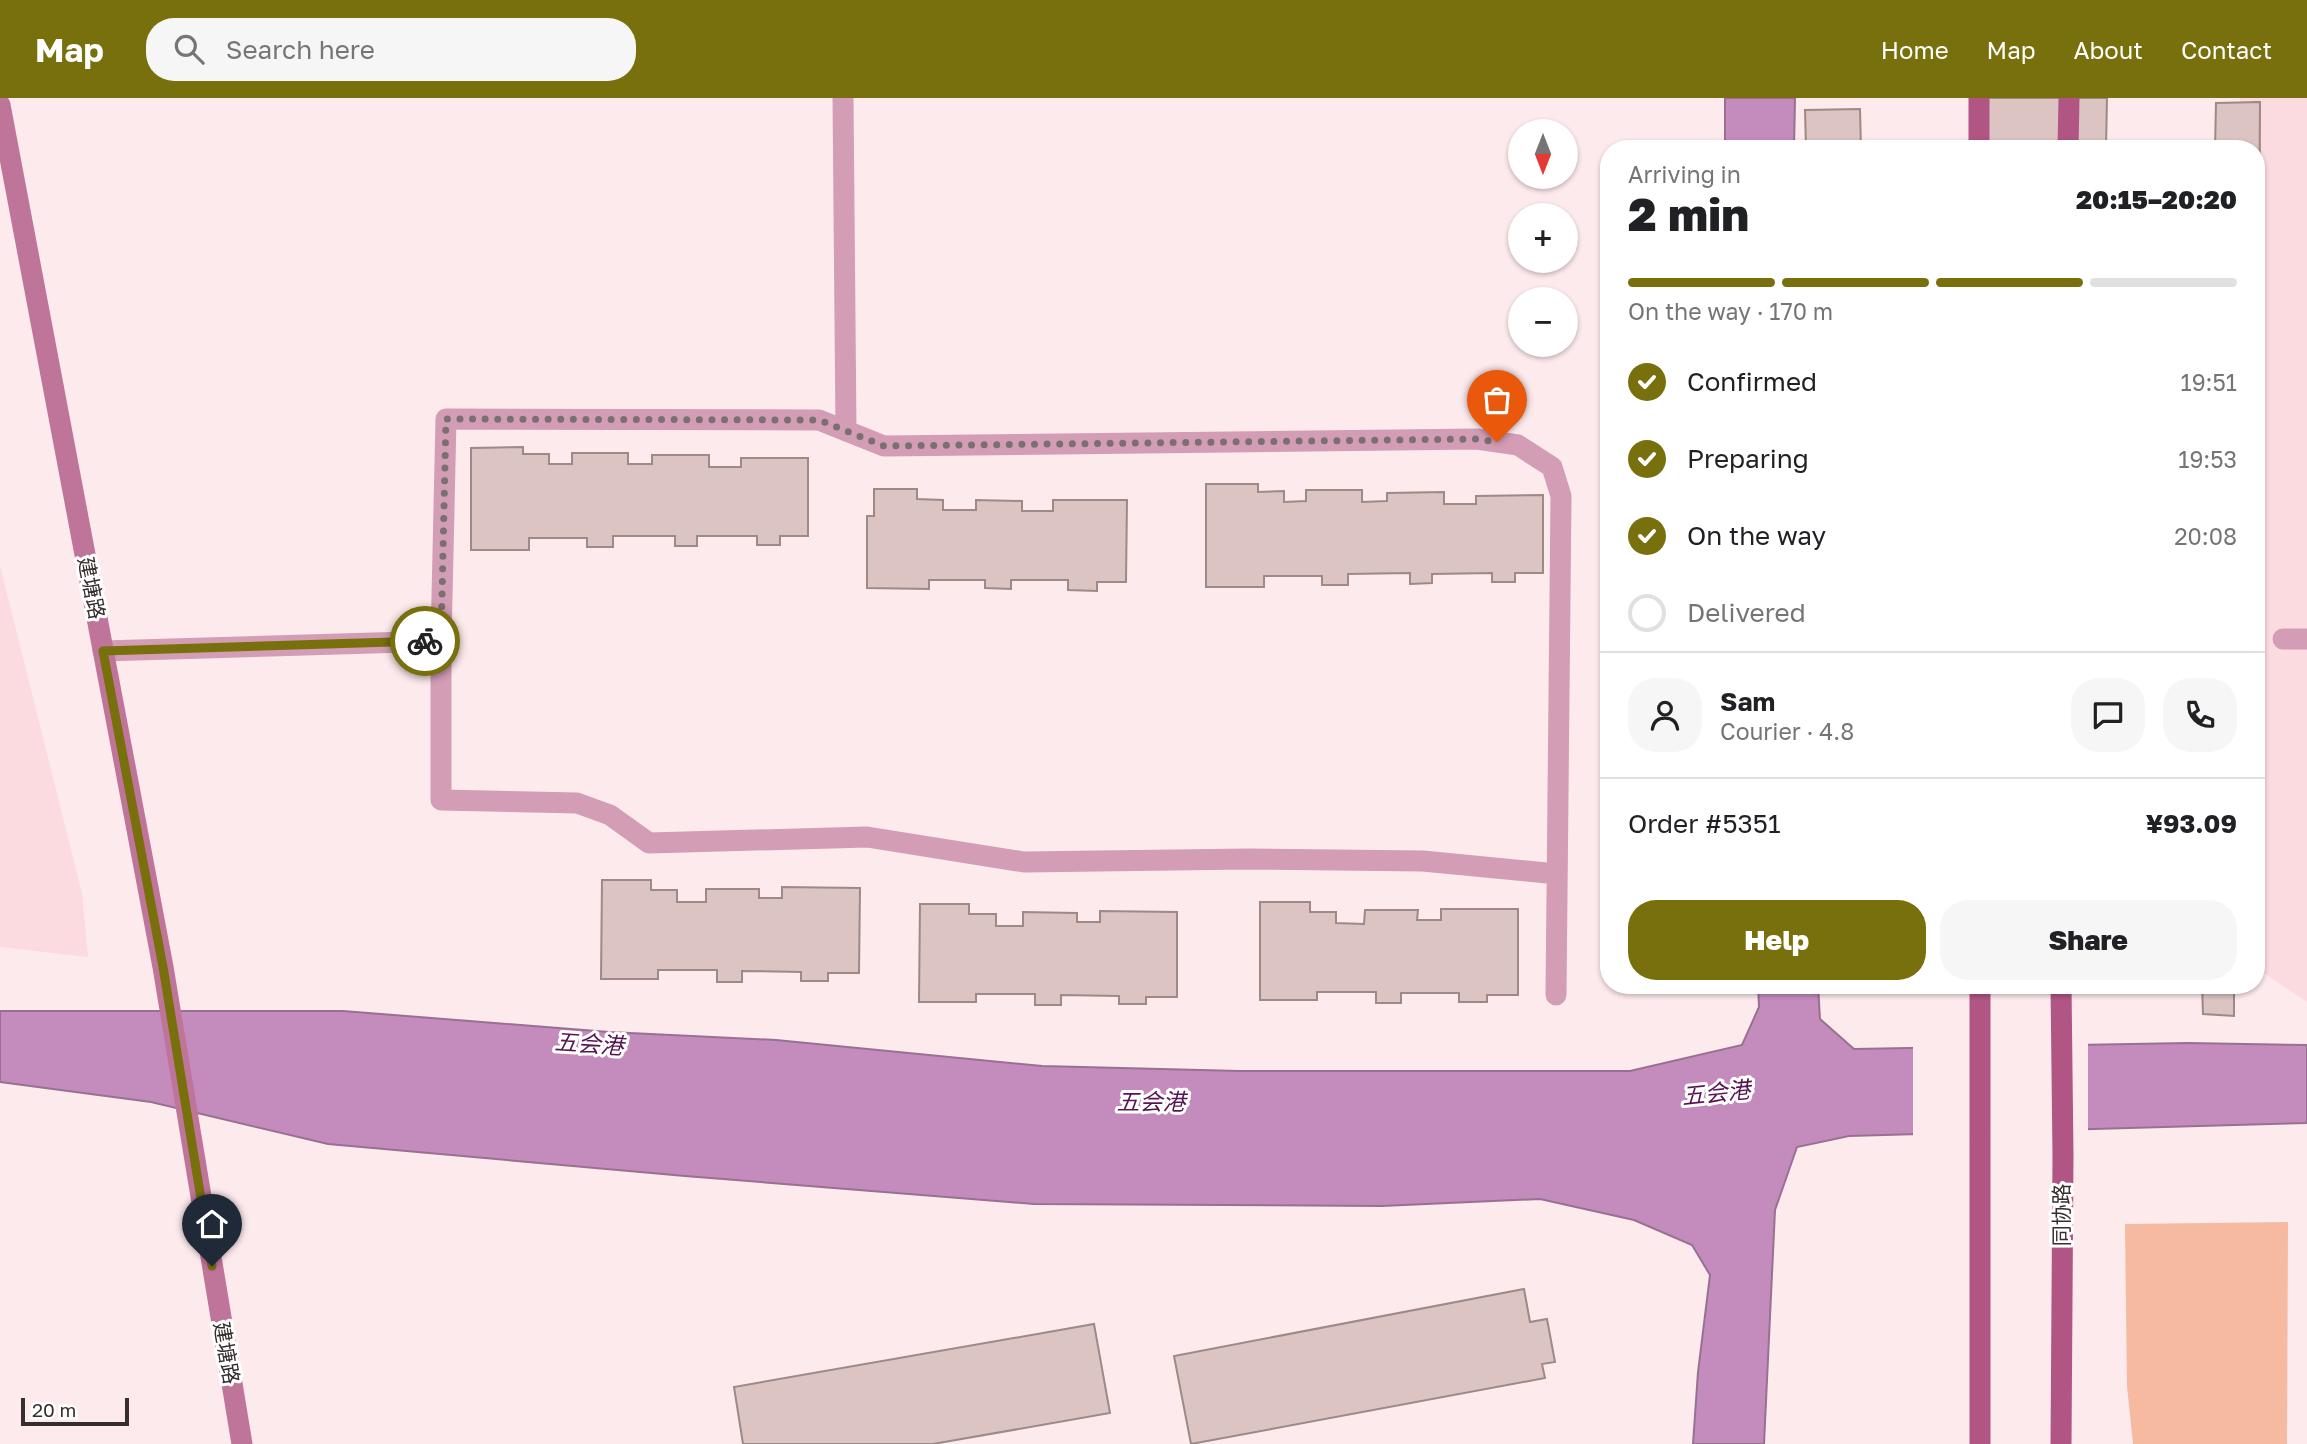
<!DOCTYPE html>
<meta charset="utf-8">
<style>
:root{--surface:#fff;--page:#f6f6f6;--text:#202124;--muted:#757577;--line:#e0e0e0;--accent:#786f0d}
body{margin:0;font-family:"Golos Text","Noto Sans SC",sans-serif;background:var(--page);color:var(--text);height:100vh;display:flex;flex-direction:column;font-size:26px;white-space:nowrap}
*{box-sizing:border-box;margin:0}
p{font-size:23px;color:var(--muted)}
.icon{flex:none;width:38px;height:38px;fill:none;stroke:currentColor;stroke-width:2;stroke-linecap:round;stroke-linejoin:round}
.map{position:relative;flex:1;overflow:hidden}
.drawer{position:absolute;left:1600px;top:42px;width:665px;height:854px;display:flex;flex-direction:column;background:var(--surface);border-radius:28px;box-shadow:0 2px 5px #0004}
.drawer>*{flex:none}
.needle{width:46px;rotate:180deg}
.tools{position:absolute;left:1508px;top:21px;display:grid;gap:14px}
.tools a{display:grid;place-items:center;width:70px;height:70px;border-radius:50%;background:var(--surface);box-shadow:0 2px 5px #0004;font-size:35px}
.scale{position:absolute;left:21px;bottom:18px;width:108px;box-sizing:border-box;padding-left:7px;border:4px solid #362d2e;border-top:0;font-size:19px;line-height:24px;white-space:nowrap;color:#362d2e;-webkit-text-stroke:5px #fff;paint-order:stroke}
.pin{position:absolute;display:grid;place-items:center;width:60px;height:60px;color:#fff;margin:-72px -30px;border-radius:50% 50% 50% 0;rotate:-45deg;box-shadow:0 0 7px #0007}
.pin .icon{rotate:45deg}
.courier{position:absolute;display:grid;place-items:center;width:70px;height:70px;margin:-35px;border:5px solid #786f0d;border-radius:50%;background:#fff;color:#222;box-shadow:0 2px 9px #0007}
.overview em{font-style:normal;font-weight:800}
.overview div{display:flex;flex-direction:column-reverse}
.overview{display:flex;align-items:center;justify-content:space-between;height:119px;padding:0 28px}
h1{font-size:46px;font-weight:800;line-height:52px}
.bar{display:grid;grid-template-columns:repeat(4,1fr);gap:10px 7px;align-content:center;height:84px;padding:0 28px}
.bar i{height:9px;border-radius:5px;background:var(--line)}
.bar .active{background:var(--accent)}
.bar p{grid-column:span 4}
.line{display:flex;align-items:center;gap:18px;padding:0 28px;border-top:2px solid var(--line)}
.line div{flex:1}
.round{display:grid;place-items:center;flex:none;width:74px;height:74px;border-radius:28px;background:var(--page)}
ol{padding:0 28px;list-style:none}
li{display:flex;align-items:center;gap:21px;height:77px}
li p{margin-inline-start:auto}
li .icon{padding:7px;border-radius:50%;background:var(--accent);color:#fff;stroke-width:4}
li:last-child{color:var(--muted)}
li i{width:38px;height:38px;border:4px solid var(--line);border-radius:50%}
.primary-button{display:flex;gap:14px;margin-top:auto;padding:14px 28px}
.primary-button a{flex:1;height:80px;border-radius:28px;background:var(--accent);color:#fff;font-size:28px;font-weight:800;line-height:80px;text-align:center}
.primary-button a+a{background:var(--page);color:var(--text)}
header{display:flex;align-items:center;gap:42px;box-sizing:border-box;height:98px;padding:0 35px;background:var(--accent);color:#fff}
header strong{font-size:33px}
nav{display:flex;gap:38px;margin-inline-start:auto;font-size:24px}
.search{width:490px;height:63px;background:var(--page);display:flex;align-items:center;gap:18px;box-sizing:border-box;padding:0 24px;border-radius:28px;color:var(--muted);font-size:26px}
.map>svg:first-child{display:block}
</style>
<header>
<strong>Map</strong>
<div class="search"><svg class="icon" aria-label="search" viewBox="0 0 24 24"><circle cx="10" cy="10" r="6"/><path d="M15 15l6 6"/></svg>Search here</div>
<nav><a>Home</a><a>Map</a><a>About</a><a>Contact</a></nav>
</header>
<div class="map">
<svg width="2307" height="1346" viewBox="0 0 2307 1346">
<rect width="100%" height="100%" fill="#fdeaed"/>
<path fill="#fbdbdf" d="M2240,0H2307V904L2256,870V51H2240Z
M0,468L82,795L88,859L0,849Z"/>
<path fill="#f5ba9f" d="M2288,1124L2287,1346H2133L2127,1288L2125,1126Z"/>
<path fill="#c48cbd" stroke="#997092" stroke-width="2" d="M1725,0H1795L1794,51H1725Z
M1758,887H1818L1820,921L1854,951L2188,945L2307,947V1025L1849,1038L1797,1049L1775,1112L1764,1346H1693L1698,1274L1710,1177L1692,1147L1634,1122L1540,1101L1382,1108L1034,1106L685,1078L328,1046L151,1004L0,984V913H343L609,934L776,942L1042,968L1240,973H1630L1742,947L1759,909Z"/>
<path fill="#fdeaed" d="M2088,944V1035L1913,1040V947Z"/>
<path fill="#dbc4c1" stroke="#9e8986" stroke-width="2" d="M1985,0H2107L2106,51H1984Z
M2260,4L2259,285L2256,286V51H2215L2216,5Z
M2260,4L2259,134H2256V51H2215L2216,5Z
M1860,11L1861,51H1806L1805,12Z
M523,349V356H549V366H572V355H628V366H652V357H709V369H741V360H808V438H780V447H757V438H697V448H675V438H613V449H587V440H529V452H471V350Z
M1206,386H1258V394L1284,393V404L1306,403V392H1362V404L1387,403V395L1444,394V406H1476V398L1543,397V475H1515V484H1492V475L1432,476V485L1410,486V475L1348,476V487H1322V478H1264V489H1206Z
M874,391H917V401L943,402V412H976V402L1022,403V413H1053V402H1127L1126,484H1097V493L1068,492V482H1011V491L985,490V482H929V491L867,490V418H874Z
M602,782H651V792H677V804H706V791H759V800H782V789L860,790L859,875H828V883H801V874L742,873V884H717V872H658V881H601Z
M1260,804H1310V814H1336V825L1364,826L1365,812H1418L1417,822H1441V811H1518V897H1487V904H1459V895H1401V905H1376V894H1317V902H1260Z
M920,806H969V816H996V828H1023V814L1077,815V824H1100V813L1177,814V899H1146V906H1119V898L1061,897V907H1035V896H976V904H919Z
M1975,887H2116V888L1975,890Z
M2202,887H2234V918L2203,916Z
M1524,1191L1530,1224L1547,1221L1555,1264L1542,1266L1545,1280L1191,1346L1174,1258Z
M1094,1226L1110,1315L933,1346H743L734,1289Z"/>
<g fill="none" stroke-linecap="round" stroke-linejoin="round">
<path stroke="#d29db5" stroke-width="21" d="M2283,541H2307"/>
<path stroke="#d29db5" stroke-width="21" d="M843,0L846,333
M103,553L441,543
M1556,897L1561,398L1552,369L1518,347L1477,341L884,348L819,322L446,321L441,543V702L577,705L610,717L649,745L867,739L1024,764L1248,761L1423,763L1557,776"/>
<path stroke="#bf7499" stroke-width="21" d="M0,7L163,869L242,1346"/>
<path stroke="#b15584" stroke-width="21" d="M1979,0V51
M2068,51L2069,0
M2061,887L2063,1057L2061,1346
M1980,1346V887"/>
</g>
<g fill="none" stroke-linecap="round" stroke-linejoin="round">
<path stroke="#7c6f71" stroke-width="7" stroke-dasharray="0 12.6" d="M425,543H441L446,321L819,322L884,348L1477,341L1497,344"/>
<path stroke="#786f0d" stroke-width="9" d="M212,1168L163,869L103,553L425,543"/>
</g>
<g text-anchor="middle" stroke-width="6" stroke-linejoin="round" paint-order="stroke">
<g font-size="21" fill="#362d2e" stroke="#fff">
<text transform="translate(91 490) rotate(79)" y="7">建塘路</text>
<text transform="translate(2062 1117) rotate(-90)" y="7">同协路</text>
<text transform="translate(226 1255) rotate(80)" y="7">建塘路</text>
</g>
<g font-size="23" font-style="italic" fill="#571452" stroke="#fff">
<text transform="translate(589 946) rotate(4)" y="8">五会港</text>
<text transform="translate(1716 995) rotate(-6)" y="8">五会港</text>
<text x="1151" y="1012">五会港</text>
</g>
</g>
</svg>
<div class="tools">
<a><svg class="needle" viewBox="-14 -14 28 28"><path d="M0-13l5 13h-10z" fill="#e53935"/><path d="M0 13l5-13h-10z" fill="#757577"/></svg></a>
<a>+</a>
<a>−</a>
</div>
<div class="scale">20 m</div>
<div class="pin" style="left:1497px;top:344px;background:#ea580c"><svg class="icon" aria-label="bag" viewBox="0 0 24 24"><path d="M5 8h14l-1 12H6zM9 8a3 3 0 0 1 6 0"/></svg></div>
<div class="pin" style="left:212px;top:1168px;background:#1f2937"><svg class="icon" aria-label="home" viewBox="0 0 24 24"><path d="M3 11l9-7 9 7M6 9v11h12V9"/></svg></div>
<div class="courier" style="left:425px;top:543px"><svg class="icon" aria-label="bike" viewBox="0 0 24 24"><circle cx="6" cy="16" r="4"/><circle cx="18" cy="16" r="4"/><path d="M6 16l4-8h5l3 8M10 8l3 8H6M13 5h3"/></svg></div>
<section class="drawer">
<div class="overview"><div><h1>2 min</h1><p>Arriving in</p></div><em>20:15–20:20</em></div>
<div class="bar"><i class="active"></i><i class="active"></i><i class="active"></i><i></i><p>On the way · 170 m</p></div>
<ol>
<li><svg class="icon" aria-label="check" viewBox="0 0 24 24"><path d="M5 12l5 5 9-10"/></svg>Confirmed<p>19:51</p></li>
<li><svg class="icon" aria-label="check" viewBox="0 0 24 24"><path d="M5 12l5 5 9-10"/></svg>Preparing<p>19:53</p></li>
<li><svg class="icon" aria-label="check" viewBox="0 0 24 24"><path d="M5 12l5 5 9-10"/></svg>On the way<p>20:08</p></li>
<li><i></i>Delivered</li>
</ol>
<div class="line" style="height:126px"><a class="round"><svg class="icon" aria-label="person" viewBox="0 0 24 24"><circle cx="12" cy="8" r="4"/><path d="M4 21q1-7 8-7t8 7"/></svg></a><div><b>Sam</b><p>Courier · 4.8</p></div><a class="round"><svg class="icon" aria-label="chat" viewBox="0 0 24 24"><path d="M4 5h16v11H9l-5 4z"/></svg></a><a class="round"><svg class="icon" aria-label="phone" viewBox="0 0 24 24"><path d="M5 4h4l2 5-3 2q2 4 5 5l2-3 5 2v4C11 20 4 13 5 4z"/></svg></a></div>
<div class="line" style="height:91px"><div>Order #5351</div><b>¥93.09</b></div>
<div class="primary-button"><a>Help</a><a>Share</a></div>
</section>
</div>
